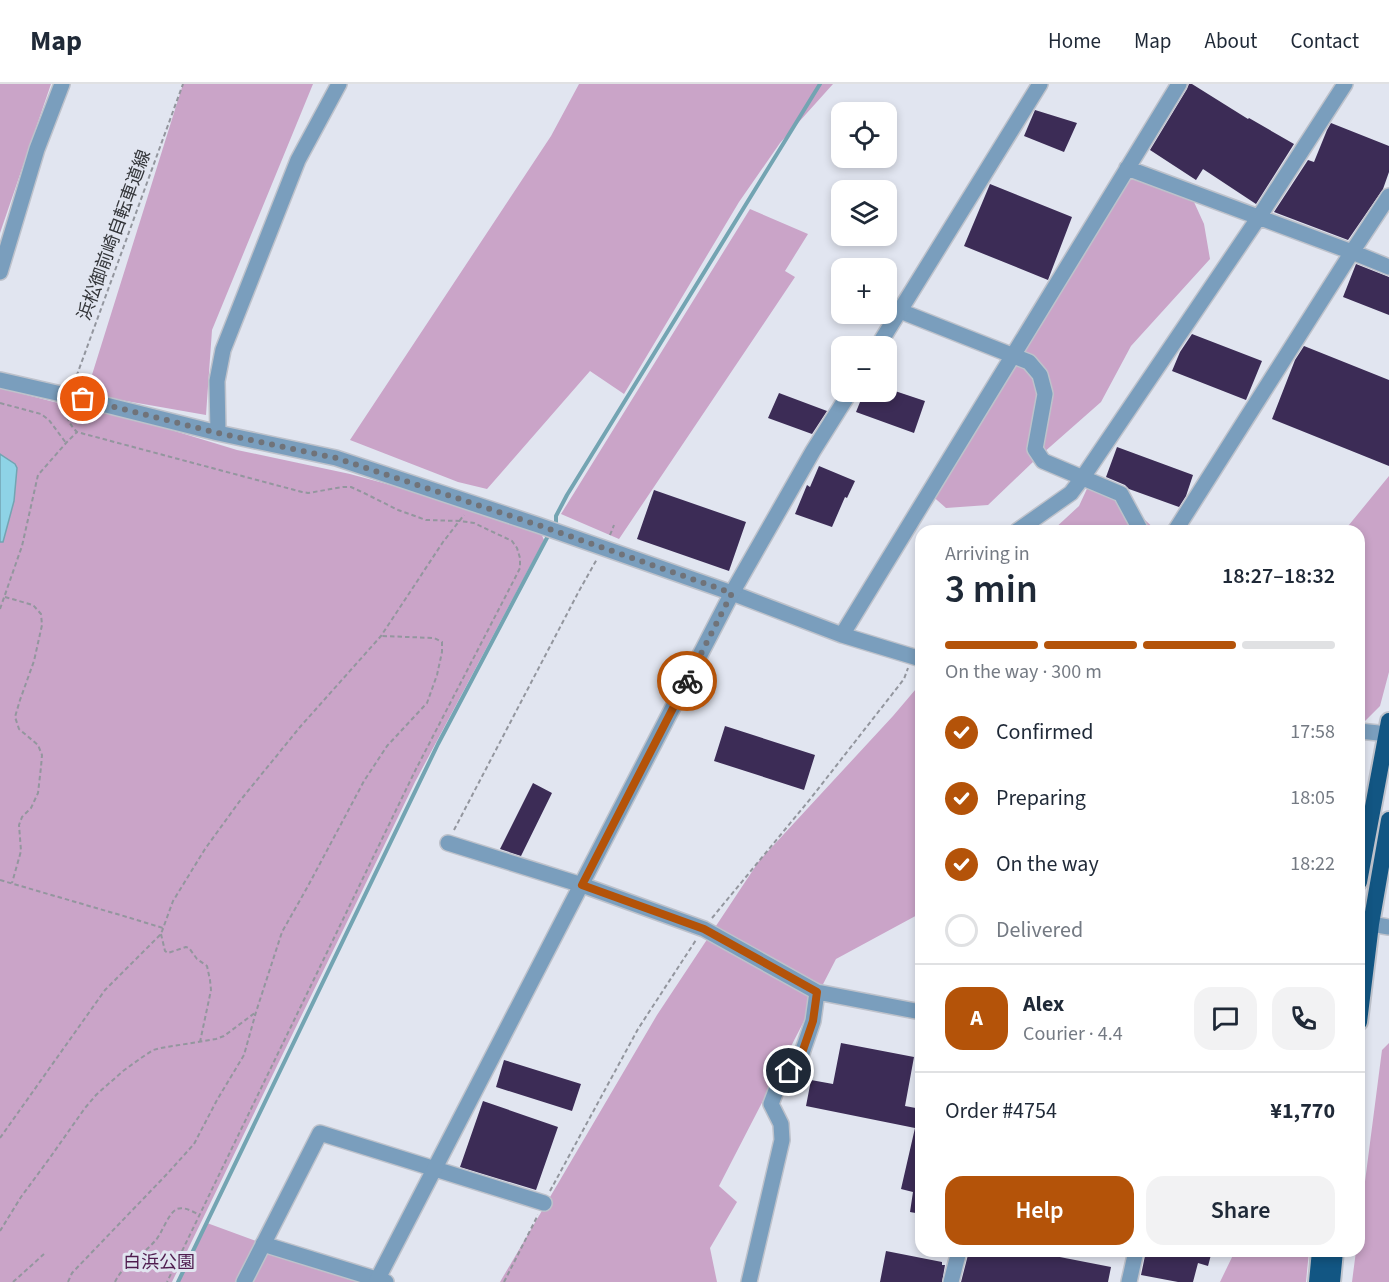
<!DOCTYPE html>
<meta charset="utf-8">
<style>
:root{--surface:#fff;--page:#f2f2f3;--text:#1f2937;--muted:#747a83;--line:#e0e1e3;--accent:#b45309}
body{margin:0;font-family:"Source Sans 3","Noto Sans JP",sans-serif;background:var(--page);color:var(--text);height:100vh;display:flex;flex-direction:column;font-size:22px;white-space:nowrap}
*{box-sizing:border-box;margin:0}
p{font-size:20px;color:var(--muted)}
.icon{flex:none;width:33px;height:33px;fill:none;stroke:currentColor;stroke-width:2;stroke-linecap:round;stroke-linejoin:round}
.map{position:relative;flex:1;overflow:hidden}
.panel{position:absolute;left:915px;top:441px;width:450px;height:732px;display:flex;flex-direction:column;background:var(--surface);border-radius:18px;box-shadow:0 3px 9px #0003}
.panel>*{flex:none}
.buttons{position:absolute;left:831px;top:18px;display:grid;gap:12px}
.buttons a{display:grid;place-items:center;width:66px;height:66px;border-radius:12px;background:var(--surface);box-shadow:0 3px 9px #0003;font-size:30px}
.pin{position:absolute;display:grid;place-items:center;width:51px;height:51px;color:#fff;margin:-26px;border:3px solid #fff;border-radius:50%;box-shadow:0 2px 6px #0007}
.courier{position:absolute;display:grid;place-items:center;width:60px;height:60px;margin:-30px;border:4px solid #b45309;border-radius:50%;background:#fff;color:#222;box-shadow:0 2px 8px #0007}
.head em{font-style:normal;font-weight:600}
.head div{display:flex;flex-direction:column-reverse}
.head{display:flex;align-items:center;justify-content:space-between;height:102px;padding:0 30px}
h1{font-size:39px;font-weight:600;line-height:45px}
.bar{display:grid;grid-template-columns:repeat(4,1fr);gap:9px 6px;align-content:center;height:72px;padding:0 30px}
.bar i{height:8px;border-radius:4px;background:var(--line)}
.bar .active{background:var(--accent)}
.bar p{grid-column:span 4}
.line{display:flex;align-items:center;gap:15px;padding:0 30px;border-top:2px solid var(--line)}
.line div{flex:1}
.round{display:grid;place-items:center;flex:none;width:63px;height:63px;border-radius:18px;background:var(--page)}
ol{padding:0 30px;list-style:none}
li{display:flex;align-items:center;gap:18px;height:66px}
li p{margin-inline-start:auto}
li .icon{padding:6px;border-radius:50%;background:var(--accent);color:#fff;stroke-width:4}
li:last-child{color:var(--muted)}
li i{width:33px;height:33px;border:3px solid var(--line);border-radius:50%}
.action{display:flex;gap:12px;margin-top:auto;padding:12px 30px}
.action a{flex:1;height:69px;border-radius:18px;background:var(--accent);color:#fff;font-size:24px;font-weight:600;line-height:69px;text-align:center}
.action a+a{background:var(--page);color:var(--text)}
header{display:flex;align-items:center;gap:36px;box-sizing:border-box;height:84px;padding:0 30px;background:var(--surface);border-bottom:2px solid var(--line)}
header strong{font-size:28px}
nav{display:flex;gap:33px;margin-inline-start:auto;font-size:21px}
.map>svg:first-child{display:block}
</style>
<header>
<strong>Map</strong>
<nav><a>Home</a><a>Map</a><a>About</a><a>Contact</a></nav>
</header>
<div class="map">
<svg width="1389" height="1198" viewBox="0 0 1389 1198">
<rect width="100%" height="100%" fill="#e1e5f0"/>
<path fill="#caa4c8" d="M0,0H51L0,149Z
M183,0H313L212,246L206,331L86,310Z
M579,0H833L780,59L739,118L624,310L590,287L487,405L458,398L350,356L551,52Z
M1132,89L1189,107L1204,140L1210,175L1131,262L1101,318L1034,377L988,421L946,424L929,409Z
M750,125L808,150L785,187L795,193L619,455L561,430Z
M0,304L58,319L77,321L155,341L237,366L350,390L464,421L541,449L544,456L415,698L172,1198H0Z
M1389,392V588L1380,622L1365,637H1359V447H1344Z
M1091,396L1111,405L1157,447H1052L1079,422Z
M921,599V829L836,875L719,1102L737,1118L710,1164L717,1198H500L657,931L759,777L893,632Z
M1389,959V1198H1352L1356,1167H1359V1144L1382,966Z
M207,1139L367,1198H177Z
M1235,1167H1309L1306,1198H1220Z"/>
<path fill="#8ed3e6" stroke="#73a4b2" stroke-width="1.5" d="M0,370L15,380L17,384L14,417L3,458H0Z"/>
<g fill="none" stroke-linecap="round" stroke-linejoin="round">
<path stroke="#73a4b2" stroke-width="4" d="M553,443L556,438V432L567,411L820,0
M178,1198L438,660L549,450"/>
</g>
<path fill="#3c2c56" d="M1189,0H1192L1248,35L1249,34L1294,60L1256,120L1203,85L1196,96L1150,66L1187,5Z
M1035,26L1077,39L1064,68L1024,52Z
M1331,39L1389,62V88L1383,105L1348,156L1274,128L1308,76L1314,78L1327,46Z
M990,100L1072,133L1048,196L964,162Z
M1356,180L1389,193V231L1343,213Z
M1192,250L1262,277L1246,316L1172,287L1180,268Z
M1304,262L1389,296V382L1272,335L1295,276Z
M886,304L925,317L914,349L856,328L864,308H886Z
M779,309L827,327L812,350L768,334Z
M1117,363L1193,391L1186,412L1179,423L1129,405L1125,401L1106,393Z
M819,382L855,397L847,414L845,413L832,443L795,430L807,401L810,403Z
M654,406L746,438L729,487L637,455Z
M725,642L815,671L804,706L714,677Z
M533,699L552,709L521,772L500,765Z
M841,959L914,973L905,1022L921,1025V1130L910,1128L913,1108L901,1105L915,1044L806,1022L811,996L833,1000Z
M504,976L581,1000L572,1027L496,1003Z
M483,1017L558,1043L536,1106L460,1083Z
M886,1167L942,1178V1181H945L942,1198H880Z
M969,1167H1029L1111,1183L1108,1198H961Z
M1146,1167H1212L1208,1182L1198,1179L1193,1198H1178L1141,1191Z"/>
<g fill="none" stroke-linecap="round" stroke-linejoin="round">
<g stroke="#bec2cb" stroke-width="18">
<path id="minor" d="M1127,84L1352,168L1389,183
M0,188L37,65L62,0
M900,227L1029,278L1040,291L1045,310L1035,365L1043,377L1121,410L1141,447
M0,296L70,312L218,349L336,374L538,441L732,509L842,551L921,575
M218,349L217,297L223,266L298,76L339,0
M1017,447L1071,409L1083,393L1259,133L1345,0
M1175,447L1352,168L1389,112
M842,551L1179,0
M1359,647L1389,650
M448,759L582,801L704,845L817,908L921,928
M1371,840L1389,843
M263,1160L386,1198
M244,1198L320,1049L544,1119
M749,1198L782,1056L781,1040L771,1020L777,1004L802,969L813,937L817,908
M951,1198L959,1167
M1129,1198L1136,1167"/>
</g>
<g stroke="#bec2cb" stroke-width="18">
<path id="tertiary" d="M878,262L1040,0
M376,1198L732,509L813,367L850,308"/>
</g>
<g stroke="#bec2cb" stroke-width="20">
<path id="trunk" d="M1359,798L1389,637
M1359,938L1371,840L1389,736
M1317,1198L1320,1167
M1332,1198L1335,1167"/>
</g>
<path stroke="#93969e" stroke-width="2" stroke-dasharray="4.5 3" stroke-linecap="butt" d="M74,299L183,0
M0,319L41,330L49,336L66,359
M67,325C66,335 71,342 77,348L302,408L308,409L343,403H351L364,409L398,426L426,436L460,437L474,439L512,457L517,464L520,474V484L516,492L415,687L167,1198
M610,451L614,441
M5,513L33,521L41,530L42,541L34,577L20,616L15,633L19,645L38,661L42,671L41,683L38,709L31,724L22,733L19,741L21,767L12,799
M0,525L22,462L38,391L66,359L77,348
M454,746L579,507L597,475
M0,796L127,833L163,844
M712,834L811,714L904,595L908,584
M161,850L165,867L168,869L186,863L189,864L197,875L207,882L210,896L211,906L200,958
M0,1054L105,906L161,850L173,817L205,765L239,718L300,643L381,552L443,458L464,431
M550,1107L638,945L696,856
M0,1147L21,1113L49,1075L85,1024L96,1011L123,987L141,974L153,966L161,964L216,955L224,952L256,928
M13,1198L44,1170
M68,1198L72,1189L167,1090L194,1060L217,1016L244,971L256,928L282,848L308,802L364,697L387,662L427,619L437,591L442,568V558L434,554L381,552
M115,1198C123,1180 142,1172 155,1157C162,1150 168,1129 177,1125C184,1122 193,1128 200,1131
M504,1198L538,1131"/>
<use href="#minor" stroke="#7a9ebd" stroke-width="15"/>
<use href="#tertiary" stroke="#7a9ebd" stroke-width="15"/>
<use href="#trunk" stroke="#125683" stroke-width="16"/>
</g>
<g fill="none" stroke-linecap="round" stroke-linejoin="round">
<path stroke="#707379" stroke-width="6" stroke-dasharray="0 10.8" d="M83,315L218,349L336,374L538,441L732,509L687,597"/>
<path stroke="#b45309" stroke-width="8" d="M687,597L582,801L704,845L817,908L813,937L802,969L789,987"/>
</g>
<g text-anchor="middle" stroke-width="6" stroke-linejoin="round" paint-order="stroke">
<g font-size="18" fill="#333539" stroke="#e1e5f0">
<text transform="translate(114 151) rotate(-70)" y="6">浜松御前崎自転車道線</text>
</g>
<g font-size="18" fill="#4f1c4f" stroke="#e1e5f0">
<text x="159" y="1184">白浜公園</text>
</g>
</g>
</svg>
<div class="buttons">
<a><svg class="icon" aria-label="locate" viewBox="0 0 24 24"><circle cx="12" cy="12" r="6"/><path d="M12 2v4M12 18v4M2 12h4M18 12h4"/></svg></a>
<a><svg class="icon" aria-label="layers" viewBox="0 0 24 24"><path d="M12 4l9 5-9 5-9-5zM3 14l9 5 9-5"/></svg></a>
<a>+</a>
<a>−</a>
</div>
<div class="pin" style="left:83px;top:315px;background:#ea580c"><svg class="icon" aria-label="bag" viewBox="0 0 24 24"><path d="M5 8h14l-1 12H6zM9 8a3 3 0 0 1 6 0"/></svg></div>
<div class="pin" style="left:789px;top:987px;background:#1f2937"><svg class="icon" aria-label="home" viewBox="0 0 24 24"><path d="M3 11l9-7 9 7M6 9v11h12V9"/></svg></div>
<div class="courier" style="left:687px;top:597px"><svg class="icon" aria-label="bike" viewBox="0 0 24 24"><circle cx="6" cy="16" r="4"/><circle cx="18" cy="16" r="4"/><path d="M6 16l4-8h5l3 8M10 8l3 8H6M13 5h3"/></svg></div>
<section class="panel">
<div class="head"><div><h1>3 min</h1><p>Arriving in</p></div><em>18:27–18:32</em></div>
<div class="bar"><i class="active"></i><i class="active"></i><i class="active"></i><i></i><p>On the way · 300 m</p></div>
<ol>
<li><svg class="icon" aria-label="check" viewBox="0 0 24 24"><path d="M5 12l5 5 9-10"/></svg>Confirmed<p>17:58</p></li>
<li><svg class="icon" aria-label="check" viewBox="0 0 24 24"><path d="M5 12l5 5 9-10"/></svg>Preparing<p>18:05</p></li>
<li><svg class="icon" aria-label="check" viewBox="0 0 24 24"><path d="M5 12l5 5 9-10"/></svg>On the way<p>18:22</p></li>
<li><i></i>Delivered</li>
</ol>
<div class="line" style="height:108px"><b class="round" style="background:var(--accent);color:#fff">A</b><div><b>Alex</b><p>Courier · 4.4</p></div><a class="round"><svg class="icon" aria-label="chat" viewBox="0 0 24 24"><path d="M4 5h16v11H9l-5 4z"/></svg></a><a class="round"><svg class="icon" aria-label="phone" viewBox="0 0 24 24"><path d="M5 4h4l2 5-3 2q2 4 5 5l2-3 5 2v4C11 20 4 13 5 4z"/></svg></a></div>
<div class="line" style="height:78px"><div>Order #4754</div><b>¥1,770</b></div>
<div class="action"><a>Help</a><a>Share</a></div>
</section>
</div>
